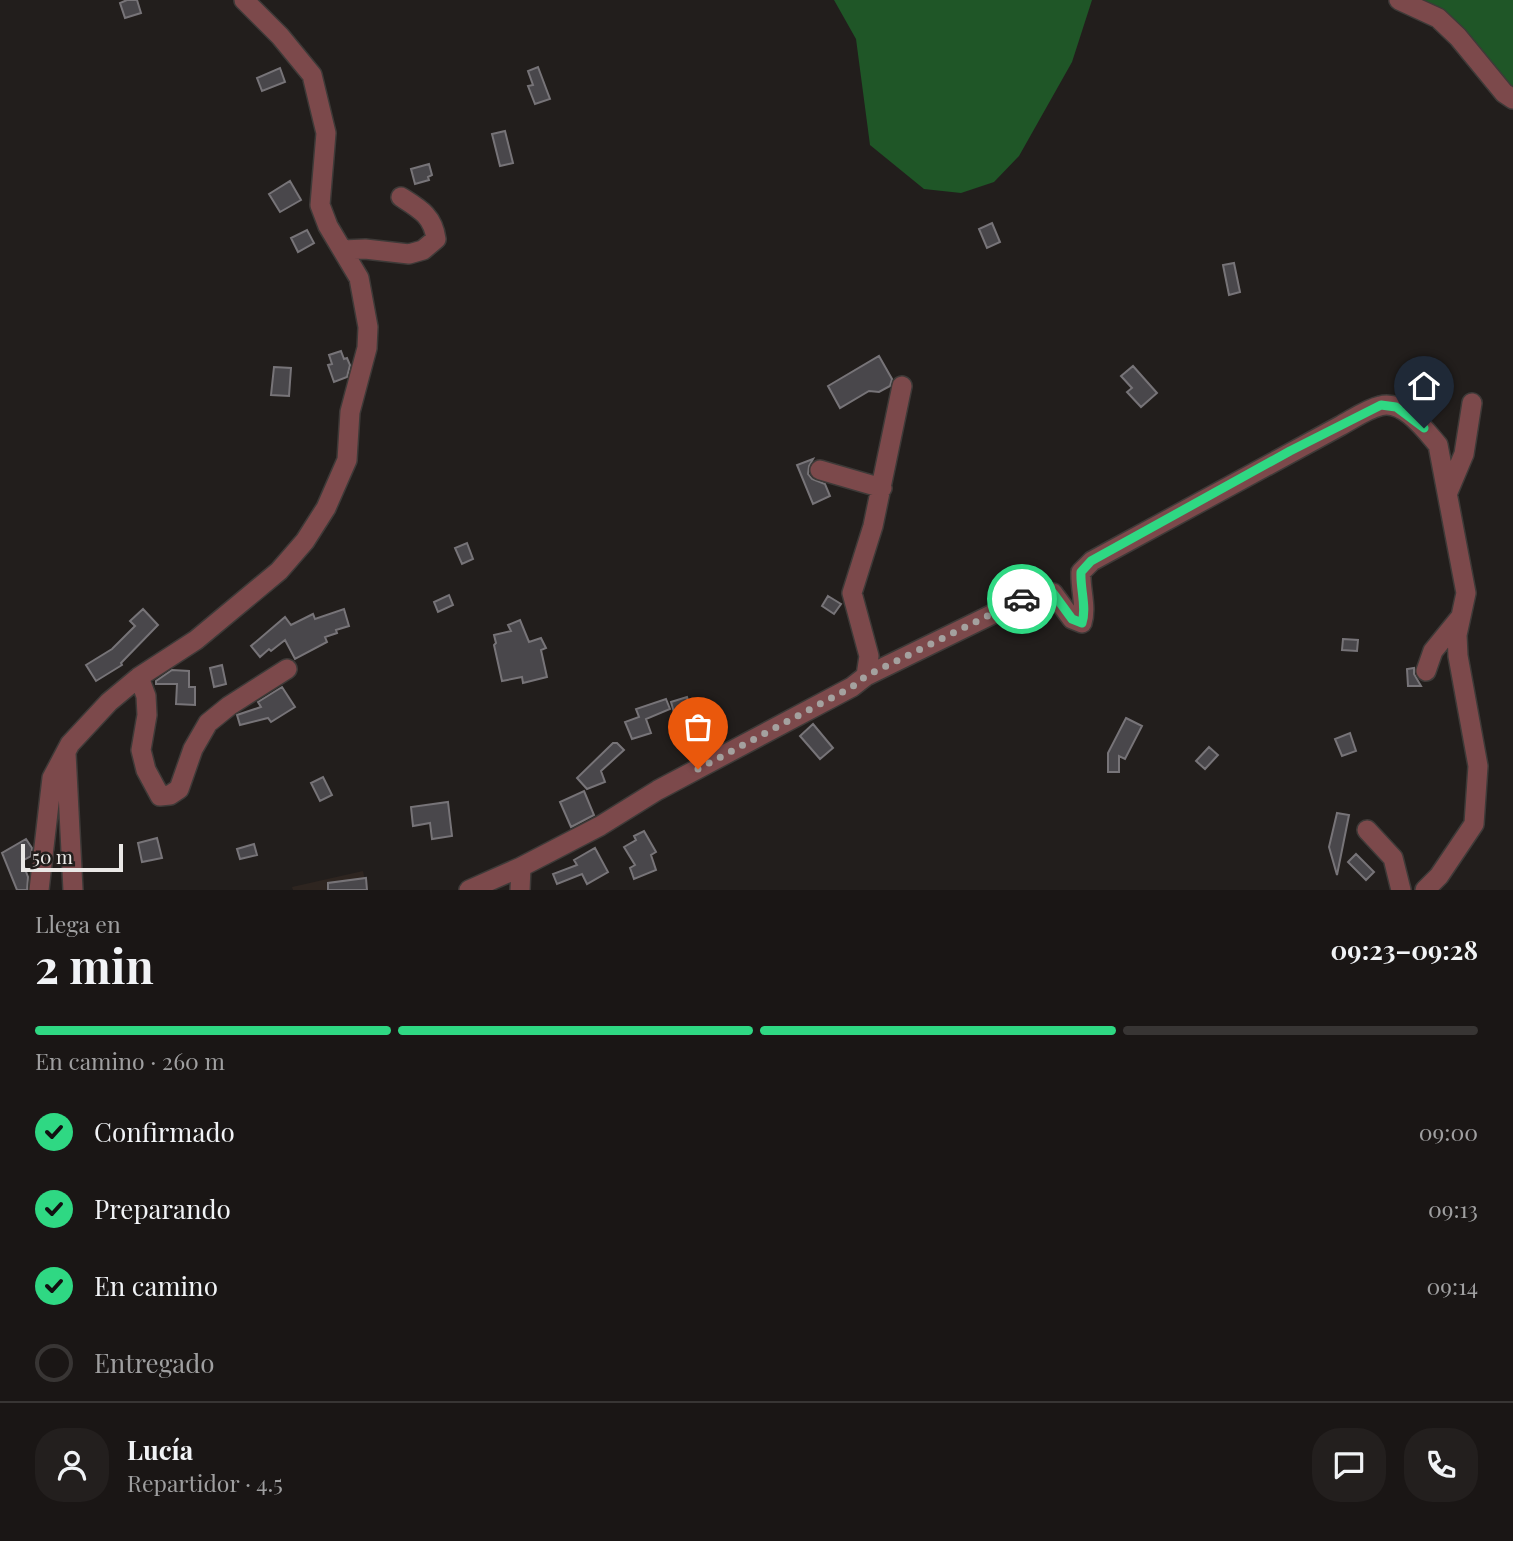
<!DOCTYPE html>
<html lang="es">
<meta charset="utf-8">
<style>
:root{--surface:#1a1615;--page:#231f1e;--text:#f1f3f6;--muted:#9f9fa0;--line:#383534;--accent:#2fd883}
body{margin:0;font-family:"Playfair Display",serif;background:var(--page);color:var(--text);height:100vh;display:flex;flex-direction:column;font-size:26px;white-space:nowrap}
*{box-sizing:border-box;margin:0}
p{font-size:23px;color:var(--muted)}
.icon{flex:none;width:38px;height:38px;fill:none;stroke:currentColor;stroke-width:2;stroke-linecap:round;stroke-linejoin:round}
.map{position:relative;height:890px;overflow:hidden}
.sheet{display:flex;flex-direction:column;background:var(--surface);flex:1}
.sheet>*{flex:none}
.scale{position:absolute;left:21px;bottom:18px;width:102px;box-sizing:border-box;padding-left:7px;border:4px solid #eae8e6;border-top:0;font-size:19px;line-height:24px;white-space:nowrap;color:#eae8e6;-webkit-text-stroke:5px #221e1c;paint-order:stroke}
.pin{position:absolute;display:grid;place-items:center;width:60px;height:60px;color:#fff;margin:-72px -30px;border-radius:50% 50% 50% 0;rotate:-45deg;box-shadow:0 0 7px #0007}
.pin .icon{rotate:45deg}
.courier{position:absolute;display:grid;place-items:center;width:70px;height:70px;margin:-35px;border:5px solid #2fd883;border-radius:50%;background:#fff;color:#222;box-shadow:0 2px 9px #0007}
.summary em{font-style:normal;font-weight:700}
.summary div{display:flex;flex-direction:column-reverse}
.summary{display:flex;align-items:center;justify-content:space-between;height:119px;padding:0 35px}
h1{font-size:46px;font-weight:700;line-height:52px}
.bar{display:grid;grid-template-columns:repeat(4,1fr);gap:10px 7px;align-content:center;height:84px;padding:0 35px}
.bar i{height:9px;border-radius:5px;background:var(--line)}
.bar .current{background:var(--accent)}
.bar p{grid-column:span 4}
.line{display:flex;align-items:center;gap:18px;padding:0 35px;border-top:2px solid var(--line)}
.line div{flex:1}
.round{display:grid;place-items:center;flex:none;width:74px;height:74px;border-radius:28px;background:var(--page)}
ol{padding:0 35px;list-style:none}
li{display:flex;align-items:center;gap:21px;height:77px}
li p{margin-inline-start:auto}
li .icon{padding:7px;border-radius:50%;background:var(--accent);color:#111;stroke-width:4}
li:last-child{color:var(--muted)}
li i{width:38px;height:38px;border:4px solid var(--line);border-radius:50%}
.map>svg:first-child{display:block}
</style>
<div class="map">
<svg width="1513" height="890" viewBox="0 0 1513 890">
<rect width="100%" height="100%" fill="#221e1c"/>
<path fill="#2e2520" d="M363,871L367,890H293L292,887Z"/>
<path fill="#1f5627" d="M834,0H1092L1072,62L1019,156L994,182L961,193L924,189L870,145L856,39Z
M1424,0H1513V96L1426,11Z"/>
<path fill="#49474b" stroke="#777478" stroke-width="2" d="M127,0H137L141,13L125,18L120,3Z
M538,67L550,99L535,104L528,86L533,85L528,71Z
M280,68L285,82L262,91L257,78Z
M505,131L513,163L500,166L492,134Z
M429,164L432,175L428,177L429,180L415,184L411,169Z
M290,181L301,200L280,212L269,194Z
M992,223L1000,242L987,248L979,229Z
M307,230L314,243L298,252L291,238Z
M1234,263L1240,292L1229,295L1223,265Z
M341,351L344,359L347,358L350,365L347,377L334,382L328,365L332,364L329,355Z
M879,356L892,379L890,386L879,392L869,391L840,408L828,386Z
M1133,366L1157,393L1141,407L1127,392L1132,388L1121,376Z
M274,367L291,368L289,396L271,395Z
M813,459L809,466L808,474L812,479L825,484L830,496L813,504L797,465Z
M467,543L473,559L462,564L455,548Z
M449,595L453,605L438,612L434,602Z
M828,596L841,604L834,614L822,606Z
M143,609L158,625L121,663L122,665L96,681L86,665L112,649L135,626L130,621Z
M344,609L349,626L336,630L337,633L325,637L327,642L295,659L285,640L271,651L269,649L260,657L251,646L285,617L291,625L313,614L315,619Z
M520,620L529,642L541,638L546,648L541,650L547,677L523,683L522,677L502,681L494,645L496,643L494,635L511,631L508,625Z
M1343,639L1358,640L1357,651L1342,650Z
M222,665L226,684L214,687L210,668Z
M1414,668V674L1421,686H1408L1407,669Z
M172,670L189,671V687H195V705L176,704L177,684H156V681Z
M282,687L295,707L271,722L268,718L240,725L237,715L261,707L258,702Z
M687,697L697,728L680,733L671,702Z
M666,699L670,709L646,719L651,733L632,739L625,722L639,717L636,709Z
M1126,718L1142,726L1125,759L1119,756V772H1108V753Z
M813,724L833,748L820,759L800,736Z
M1350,733L1356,751L1342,756L1335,739Z
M613,743H617L624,750L601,771L605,782L587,789L577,778Z
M1209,747L1218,755L1205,769L1196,761Z
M323,777L332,795L320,801L311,783Z
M584,791L594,815L571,827L560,802Z
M448,802L452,836L432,839L430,823L413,826L411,807Z
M1337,813L1349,815L1337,875L1329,847Z
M644,831L656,852L651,855L656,870L634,879L630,868L635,865L624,847L636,840L634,836Z
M157,838L162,858L142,862L138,843Z
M26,839L32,848L31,856L22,861L28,877L27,890H17L2,853Z
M254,844L257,855L240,859L237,849Z
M595,848L608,872L587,884L582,874L557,884L553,874L577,865L574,860Z
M1356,854L1374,872L1366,880L1348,862Z
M366,878L367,890H328V883Z"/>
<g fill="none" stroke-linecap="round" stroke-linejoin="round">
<g stroke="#3e3a38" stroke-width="22">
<path id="minor" d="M1399,0L1438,18L1458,37L1504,93L1513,99
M343,250L365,249L409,254L423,250L436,239C433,216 420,209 401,197
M820,470L882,488
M1448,492L1464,454L1472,403
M1426,671L1433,651L1459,619
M866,676L1040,591L1053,593L1072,619L1082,623C1087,607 1080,589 1081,572L1092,561L1340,426C1353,419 1367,409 1380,406C1403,399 1426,431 1438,445L1466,593L1457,635L1458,656L1478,766L1474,824L1439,876L1425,890
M139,677L146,696L147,715L141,750L146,770L160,796L170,795L179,789L193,749L208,723L229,706L287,669
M66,753L73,890
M1367,830L1393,858L1401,890
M39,890L52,778L70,744L109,702L139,677L196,640L279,571L305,541L326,508L347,460L350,412L367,348L368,327L359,278L328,226L320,205L326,133L312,75L280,36L244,0
M469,890L521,867L600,826L658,790L852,687L866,676L869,656L852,593L873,526L902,386
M520,890L521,867"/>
</g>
<use href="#minor" stroke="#7c494b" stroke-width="19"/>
</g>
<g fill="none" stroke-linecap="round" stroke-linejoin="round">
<path stroke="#a4a19f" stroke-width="7" stroke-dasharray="0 12.6" d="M698,769L852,687L866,676L1022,599"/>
<path stroke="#2fd883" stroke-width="9" d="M1022,599L1040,591L1053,593L1072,619L1082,623C1087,607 1080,589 1081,572L1091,561L1290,451L1381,405L1396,407L1424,428"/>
</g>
</svg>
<div class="scale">50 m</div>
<div class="pin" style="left:698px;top:769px;background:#ea580c"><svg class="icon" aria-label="bag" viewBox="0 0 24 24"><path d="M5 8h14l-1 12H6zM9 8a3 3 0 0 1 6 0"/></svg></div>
<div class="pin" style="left:1424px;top:428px;background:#1f2937"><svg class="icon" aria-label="home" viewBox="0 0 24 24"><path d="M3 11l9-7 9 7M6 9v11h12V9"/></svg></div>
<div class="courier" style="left:1022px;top:599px"><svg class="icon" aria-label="car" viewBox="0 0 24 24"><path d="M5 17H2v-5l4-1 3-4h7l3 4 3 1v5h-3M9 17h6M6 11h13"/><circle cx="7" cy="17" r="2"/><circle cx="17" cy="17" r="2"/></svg></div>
</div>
<section class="sheet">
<div class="summary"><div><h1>2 min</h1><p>Llega en</p></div><em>09:23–09:28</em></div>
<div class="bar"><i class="current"></i><i class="current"></i><i class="current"></i><i></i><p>En camino · 260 m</p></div>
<ol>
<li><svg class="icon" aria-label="check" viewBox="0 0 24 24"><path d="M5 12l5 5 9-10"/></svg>Confirmado<p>09:00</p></li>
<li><svg class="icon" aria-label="check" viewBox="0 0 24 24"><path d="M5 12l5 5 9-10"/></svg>Preparando<p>09:13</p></li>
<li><svg class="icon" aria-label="check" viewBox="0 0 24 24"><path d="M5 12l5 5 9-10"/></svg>En camino<p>09:14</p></li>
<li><i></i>Entregado</li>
</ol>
<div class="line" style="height:126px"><a class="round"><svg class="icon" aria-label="person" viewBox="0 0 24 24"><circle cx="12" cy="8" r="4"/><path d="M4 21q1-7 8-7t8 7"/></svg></a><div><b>Lucía</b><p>Repartidor · 4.5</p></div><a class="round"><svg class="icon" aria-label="chat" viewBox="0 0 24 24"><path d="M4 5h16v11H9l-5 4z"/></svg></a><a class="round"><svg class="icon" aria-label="phone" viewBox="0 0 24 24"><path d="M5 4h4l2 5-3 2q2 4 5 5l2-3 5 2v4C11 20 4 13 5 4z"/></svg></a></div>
</section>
